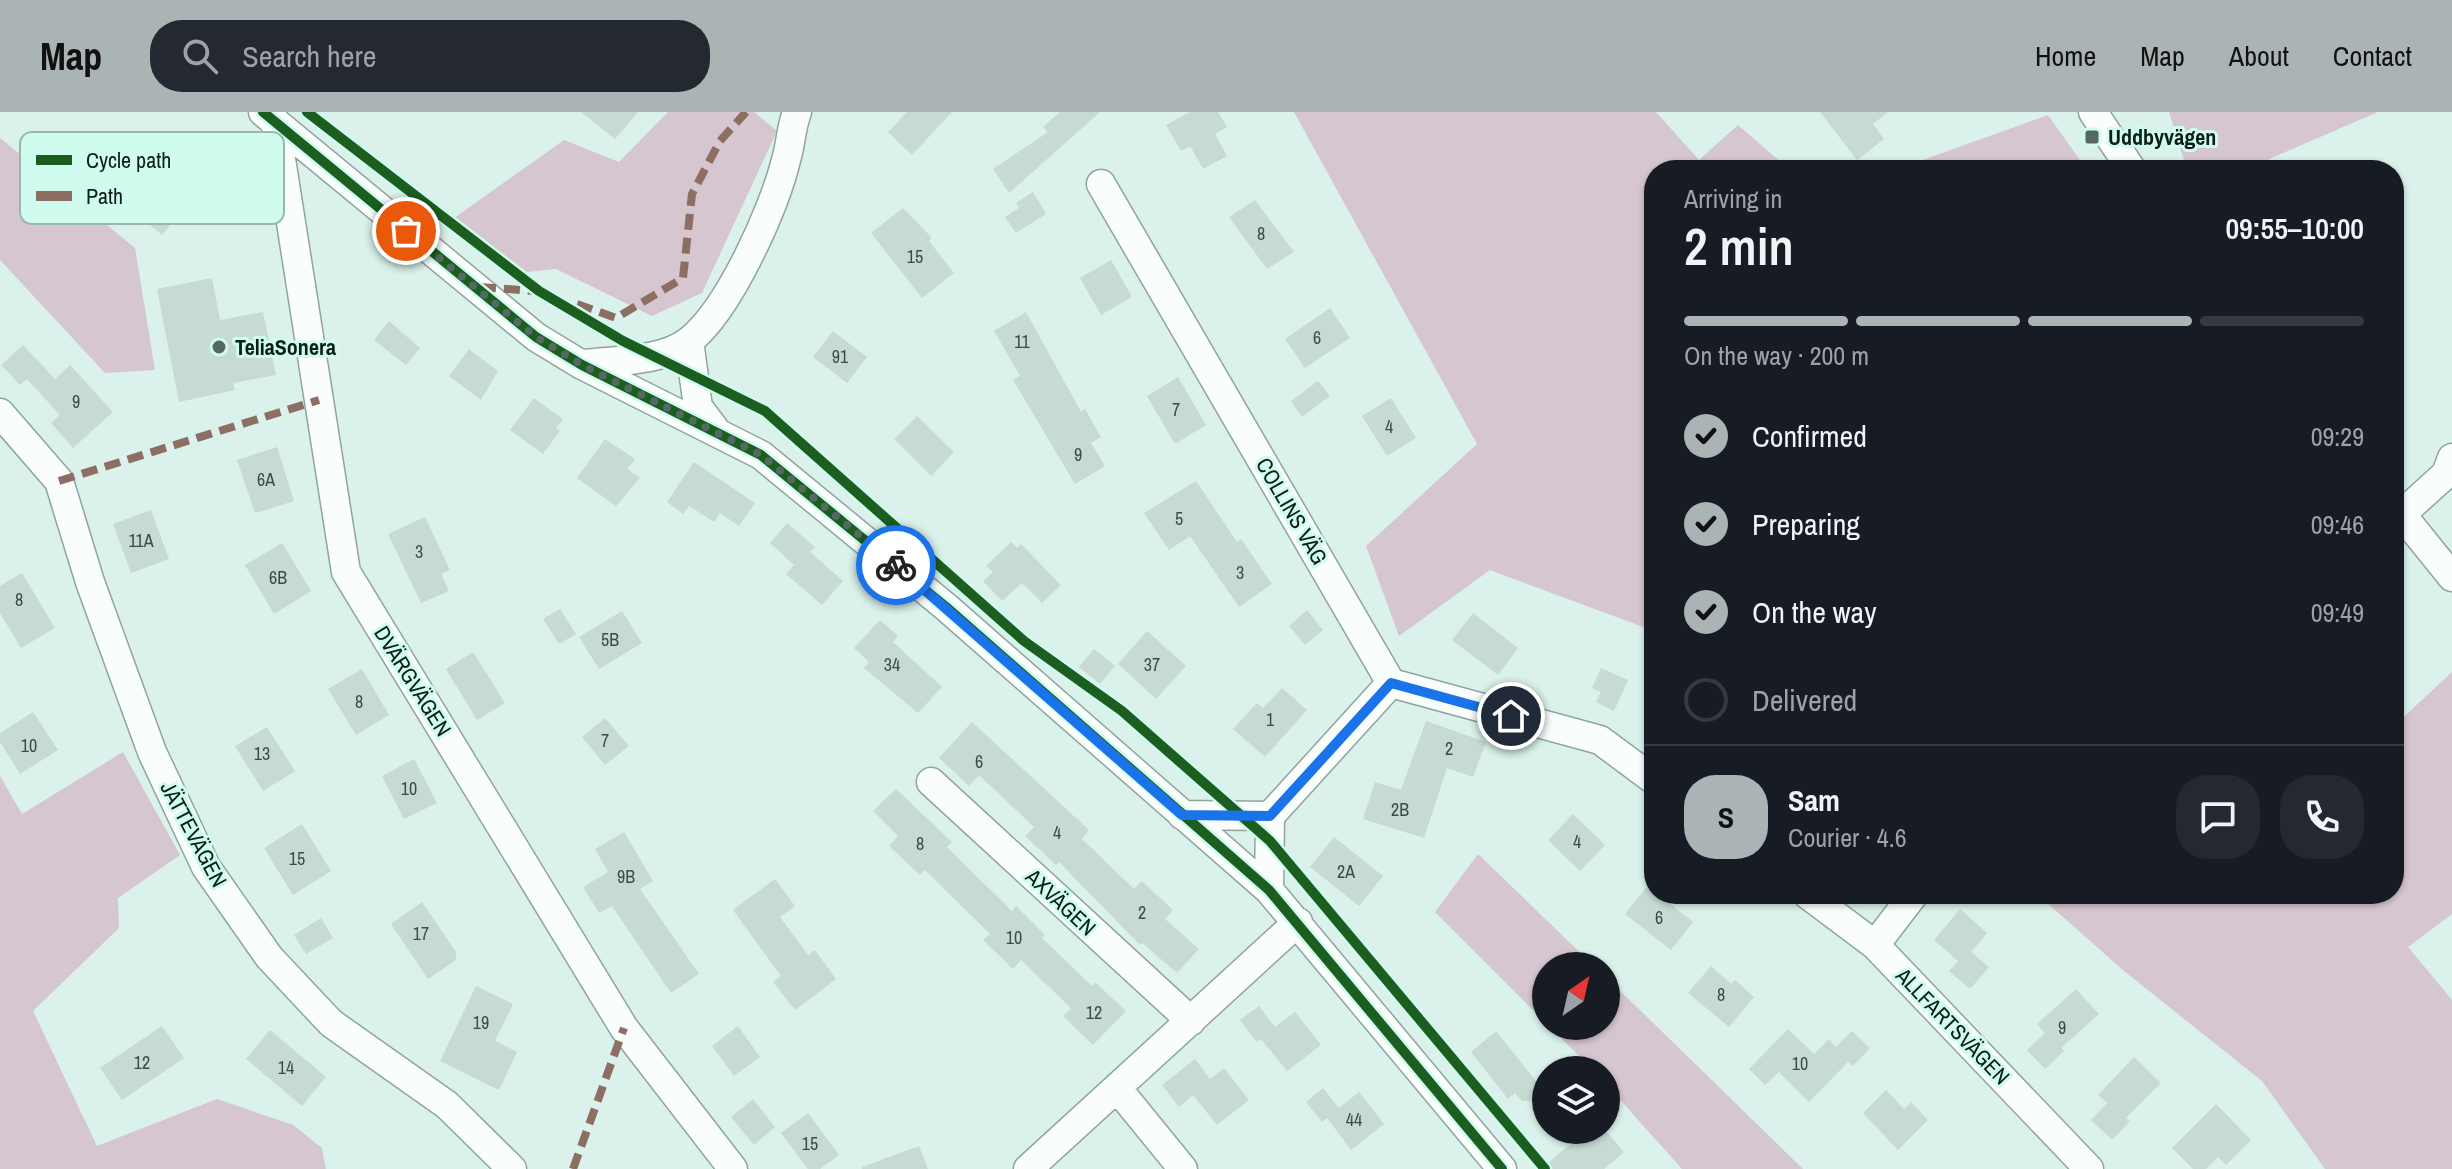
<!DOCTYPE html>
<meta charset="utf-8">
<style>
:root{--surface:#171b24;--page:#242831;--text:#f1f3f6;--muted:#9ea1a6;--line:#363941;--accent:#abb4b4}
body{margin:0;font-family:"Archivo Narrow",sans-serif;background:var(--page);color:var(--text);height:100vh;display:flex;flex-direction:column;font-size:30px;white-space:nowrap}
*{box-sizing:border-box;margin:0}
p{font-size:26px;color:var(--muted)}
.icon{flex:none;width:44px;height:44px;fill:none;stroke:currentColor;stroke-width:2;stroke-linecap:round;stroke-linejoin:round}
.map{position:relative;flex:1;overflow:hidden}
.details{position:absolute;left:1644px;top:48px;width:760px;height:744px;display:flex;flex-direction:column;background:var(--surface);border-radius:32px;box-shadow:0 2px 6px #0004}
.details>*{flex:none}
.needle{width:52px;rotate:34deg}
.buttons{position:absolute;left:1532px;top:840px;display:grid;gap:16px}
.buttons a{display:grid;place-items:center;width:88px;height:88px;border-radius:50%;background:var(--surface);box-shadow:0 2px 6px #0004;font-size:40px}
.pin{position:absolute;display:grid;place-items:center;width:68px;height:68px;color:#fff;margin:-34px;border:4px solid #fff;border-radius:50%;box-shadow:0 2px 8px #0007}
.courier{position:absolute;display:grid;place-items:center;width:80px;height:80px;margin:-40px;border:6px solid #1a73e8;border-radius:50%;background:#fff;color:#222;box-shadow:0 2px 10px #0007}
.summary em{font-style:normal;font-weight:600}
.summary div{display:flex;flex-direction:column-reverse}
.summary{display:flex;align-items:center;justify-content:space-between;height:136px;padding:0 40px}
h1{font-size:52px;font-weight:600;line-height:60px}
.bar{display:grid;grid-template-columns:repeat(4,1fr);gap:12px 8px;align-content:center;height:96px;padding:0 40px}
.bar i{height:10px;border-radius:6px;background:var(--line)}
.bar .current{background:var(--accent)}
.bar p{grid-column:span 4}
.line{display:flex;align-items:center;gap:20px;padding:0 40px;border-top:2px solid var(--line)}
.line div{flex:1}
.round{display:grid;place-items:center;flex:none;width:84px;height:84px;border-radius:32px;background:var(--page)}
ol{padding:0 40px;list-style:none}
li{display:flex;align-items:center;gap:24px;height:88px}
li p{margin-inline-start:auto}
li .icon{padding:8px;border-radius:50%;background:var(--accent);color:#111;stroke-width:4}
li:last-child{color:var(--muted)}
li i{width:44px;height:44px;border:4px solid var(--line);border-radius:50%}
header{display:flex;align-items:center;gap:48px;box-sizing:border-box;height:112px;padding:0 40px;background:var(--accent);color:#111}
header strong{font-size:38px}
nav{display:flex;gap:44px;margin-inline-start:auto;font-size:28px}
.search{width:560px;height:72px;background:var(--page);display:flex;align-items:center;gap:20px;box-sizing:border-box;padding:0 28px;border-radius:32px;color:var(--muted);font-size:30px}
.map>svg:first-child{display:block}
</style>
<header>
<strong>Map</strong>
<div class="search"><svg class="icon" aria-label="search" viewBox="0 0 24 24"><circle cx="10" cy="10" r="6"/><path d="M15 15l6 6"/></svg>Search here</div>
<nav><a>Home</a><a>Map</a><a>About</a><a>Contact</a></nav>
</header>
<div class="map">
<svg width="2452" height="1057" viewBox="0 0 2452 1057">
<rect width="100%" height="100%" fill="#daf2eb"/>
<path fill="#d6c6d0" d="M668,0H754L777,19L702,181L652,204L556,157L508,162L450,109L564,28L619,50Z
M1294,0H1656L1699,48L1738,13L1790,58H1654V519L1490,458L1399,524L1366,434L1477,332Z
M2169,0H2378L2244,58H2187Z
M2048,3L2087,58H1904L1906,54Z
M0,26L135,136L155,258L105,261L0,148Z
M2452,560V802L2408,835L2452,888V1057H2325L2262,969L2124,859L2037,782H2394V614Z
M123,640L180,743L118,786L119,816L33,899L97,1034L217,987L293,1013L322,1036L326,1057H0V664L22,702Z
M1478,742L1594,854H1546V911L1435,800Z
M1606,865L1803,1057H1682L1606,972V958H1593L1549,914H1606Z"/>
<path fill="#c7dad4" d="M581,0H638L615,27Z
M907,0H952L912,43L888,20Z
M1060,0H1100L1009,81L993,57L1048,20L1043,15Z
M1190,0H1218L1227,15L1215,22L1227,44L1203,57L1190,34L1181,39L1166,13Z
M1820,0H1888L1873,12L1884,27L1857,48Z
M140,74L150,83L154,78L181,100L162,123L125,92Z
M1033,80L1046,102L1016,121L1005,105L1019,96L1016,91Z
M1255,88L1294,140L1267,157L1229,105Z
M903,96L932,126L929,129L954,161L922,186L871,121Z
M1111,148L1132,185L1101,203L1080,166Z
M212,166L220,208L263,200L276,263L233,271L235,278L179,290L157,177Z
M1330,196L1350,226L1305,256L1285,227Z
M1026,200L1081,300L1085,297L1101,325L1091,331L1105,354L1075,372L1013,268L1020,264L994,219Z
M389,209L420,236L406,253L374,228Z
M833,219L867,245L847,271L813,245Z
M23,233L55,267L70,253L113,300L73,336L51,311L60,303L27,267L20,273L1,253Z
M469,237L498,259L481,288L449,264Z
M1178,265L1206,313L1175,332L1147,284Z
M1318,269L1330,284L1302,305L1291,289Z
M534,286L563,307L556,316L560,319L543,342L510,318Z
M1391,286L1416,326L1387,344L1362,304Z
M917,304L954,340L931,364L894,327Z
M605,327L635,347L627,357L640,366L616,394L577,366Z
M277,335L294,389L255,401L237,348Z
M694,350L755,391L739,414L720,401L714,410L689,394L683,402L667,390Z
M1196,369L1237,430L1241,427L1272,472L1239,495L1190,424L1169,438L1144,401Z
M151,398L169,447L131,461L113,412Z
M425,405L450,458L441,462L449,479L421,491L388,422Z
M787,411L815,435L810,440L843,469L822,493L786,462L794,453L770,431Z
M1011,430L1017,436L1021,432L1061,473L1042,491L1022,471L1002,489L983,469L993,460L986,454Z
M282,431L311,479L274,502L245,453Z
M22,461L55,516L21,536L0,501V474Z
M560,497L576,522L559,532L543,507Z
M1307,498L1323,518L1305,533L1289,514Z
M622,499L642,531L599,557L579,525Z
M1473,501L1518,536L1498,563L1452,528Z
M880,508L898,524L893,530L942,575L918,601L864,556L869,550L854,536Z
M1147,519L1186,554L1156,587L1118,552Z
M1094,537L1115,554L1100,572L1079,555Z
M473,540L505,591L477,608L446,557Z
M1601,556L1628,568L1614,599L1596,590L1601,580L1592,576Z
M362,557L389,603L356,623L328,577Z
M1282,576L1307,598L1265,645L1233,617L1257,591L1263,596Z
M33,600L58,638L20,662L0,630V621Z
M605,606L629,634L605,653L582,625Z
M1426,609L1486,630L1473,665L1447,656L1424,726L1363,707L1375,670L1401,678Z
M972,610L1089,718L1082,727L1134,777L1142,769L1173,798L1165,807L1199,837L1177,861L1142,831L1140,833L1059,750L1056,753L1025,724L1034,715L979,663L969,674L939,646Z
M267,615L295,659L263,679L235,634Z
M414,647L437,691L404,707L382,664Z
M896,677L952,730L947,735L1012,799L1016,794L1045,823L1042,826L1092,874L1095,870L1126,899L1093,933L1063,904L1071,896L1021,848L1013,857L983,828L990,822L925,758L920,763L889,734L898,724L873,699Z
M1573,702L1605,733L1580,759L1548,728Z
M302,712L331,759L293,783L264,736Z
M624,720L653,769L640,777L699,862L671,881L612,794L599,801L583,775L608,760L595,737Z
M1334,725L1383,764L1359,794L1310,755Z
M775,767L795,794L780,805L808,843L815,838L836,867L795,898L773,870L781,864L733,798Z
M1647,774L1693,810L1671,838L1625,802Z
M422,790L456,840V848L428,867L391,812Z
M1960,797L1987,821L1971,840L1989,855L1970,877L1949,859L1958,849L1934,828Z
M321,806L333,826L306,842L294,823Z
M1711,854L1731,872L1735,868L1754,885L1729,915L1688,881Z
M476,874L513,892L495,929L517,940L499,978L440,949Z
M2076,877L2099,902L2061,936L2064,939L2045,957L2027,938L2045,921L2037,912Z
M1259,894L1275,915L1295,900L1321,933L1287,959L1261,927L1257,930L1240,908Z
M162,914L184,946L122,988L100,956Z
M738,914L760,945L734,964L712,934Z
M1788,917L1814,942L1829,927L1836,935L1852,919L1870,936L1853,954L1848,950L1809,990L1779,960L1765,973L1749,957Z
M270,918L326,965L302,994L246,947Z
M1496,919L1543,978L1530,989H1522L1515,981L1508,987L1471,940Z
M2134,945L2161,971L2126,1006L2130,1009L2112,1028L2091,1008L2107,991L2098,983Z
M1195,947L1210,967L1224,956L1249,988L1217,1013L1193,983L1179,995L1162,973Z
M1323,976L1339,996L1359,980L1384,1012L1351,1038L1327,1006L1322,1010L1306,990Z
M1886,978L1904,997L1911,990L1928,1008L1898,1038L1863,1001Z
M753,987L775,1015L754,1033L731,1005Z
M2216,992L2251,1028L2226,1053L2218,1045L2206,1057H2193L2172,1036Z
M808,1001L839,1043L820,1057H808L781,1021Z
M1587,1018H1605L1624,1040L1604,1057H1541Z
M919,1034L928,1057H862V1055Z"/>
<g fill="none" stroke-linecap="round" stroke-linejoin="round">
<g stroke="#91a49f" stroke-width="31">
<path id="minor" d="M263,0L536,225L582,253L761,343L946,495L1269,778L1502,1057
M2093,0L2132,58
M275,9L346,460L624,916L733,1057
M1101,72L1391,571L1270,704L1182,703
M689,229L698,295L714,316
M583,252C615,248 662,250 689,229C729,198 774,97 786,48C791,32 791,15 797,0
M0,301L59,369L90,470L152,640L206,755L269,845L331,911L447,993L512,1057
M2394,393L2452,465
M2394,409L2446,362L2452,346
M1391,571L1600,628L1654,668
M931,670L1191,909
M1269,778L1270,704
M1807,782L1875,833L2089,1057
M1875,833L1914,782
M1117,976L1183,1057
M1028,1057L1298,810"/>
</g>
<use href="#minor" stroke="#f9fdfc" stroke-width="28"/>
<path stroke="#8d6e63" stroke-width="8" stroke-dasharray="16 8" stroke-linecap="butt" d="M480,175L535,179
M577,192L616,206L683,166L692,82L720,29L746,0
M59,369L319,288
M573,1057L624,916"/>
<g stroke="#d0fcef" stroke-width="15">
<path id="cycleway" d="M263,0L536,225L582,253L761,343L946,495L1269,778L1502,1057
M307,0L539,179L623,229L765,299L1024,529L1122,599L1270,729L1545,1057"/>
</g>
<use href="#cycleway" stroke="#1b5e20" stroke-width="10"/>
</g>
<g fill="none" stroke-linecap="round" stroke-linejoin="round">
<path stroke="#556863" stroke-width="8" stroke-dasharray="0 14.4" d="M406,119L536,225L582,253L761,343L896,453"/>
<path stroke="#1a73e8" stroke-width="10" d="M896,453L1182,703L1270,704L1391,571L1511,604"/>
</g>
<g fill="#556863" stroke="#d0fcef" stroke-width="3">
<rect x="2084" y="17" width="16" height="16" rx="4"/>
<circle cx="219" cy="235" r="8"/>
</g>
<g text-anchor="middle" stroke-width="6" stroke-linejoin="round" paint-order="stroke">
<g font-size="18" fill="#3c4d48">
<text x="1261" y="128">8</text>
<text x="915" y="151">15</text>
<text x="1317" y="232">6</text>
<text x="1022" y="236">11</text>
<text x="840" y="251">91</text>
<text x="76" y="296">9</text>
<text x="1176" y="304">7</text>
<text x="1389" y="321">4</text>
<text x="1078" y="349">9</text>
<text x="266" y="374">6A</text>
<text x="1179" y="413">5</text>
<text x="141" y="435">11A</text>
<text x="419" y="446">3</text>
<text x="1240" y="467">3</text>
<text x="278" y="472">6B</text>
<text x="19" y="494">8</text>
<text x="610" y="534">5B</text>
<text x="892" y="559">34</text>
<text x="1152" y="559">37</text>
<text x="359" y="596">8</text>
<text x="1270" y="614">1</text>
<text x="605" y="635">7</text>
<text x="29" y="640">10</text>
<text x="1449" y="643">2</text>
<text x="262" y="648">13</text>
<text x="979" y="656">6</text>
<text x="409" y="683">10</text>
<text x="1400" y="704">2B</text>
<text x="1057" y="727">4</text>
<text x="1577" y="736">4</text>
<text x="920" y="738">8</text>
<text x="297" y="753">15</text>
<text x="1346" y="766">2A</text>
<text x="626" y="771">9B</text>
<text x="1142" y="807">2</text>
<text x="1659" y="812">6</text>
<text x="421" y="828">17</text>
<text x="1014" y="832">10</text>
<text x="1721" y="889">8</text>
<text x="1094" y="907">12</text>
<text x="481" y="917">19</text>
<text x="2062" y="922">9</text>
<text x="142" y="957">12</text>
<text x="1800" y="958">10</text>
<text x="286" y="962">14</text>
<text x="1354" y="1014">44</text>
<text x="810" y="1038">15</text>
</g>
<g font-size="22" font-weight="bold" fill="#0d1e1a" stroke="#d0fcef" text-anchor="start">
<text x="2108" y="33">Uddbyvägen</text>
<text x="235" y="243">TeliaSonera</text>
</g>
<g font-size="22" fill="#0d1e1a" stroke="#d0fcef">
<text transform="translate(1292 399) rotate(60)" y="8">COLLINS VÄG</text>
<text transform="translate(413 569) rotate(58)" y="8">DVÄRGVÄGEN</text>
<text transform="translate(194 722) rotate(62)" y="8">JÄTTEVÄGEN</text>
<text transform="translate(1061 790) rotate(43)" y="8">AXVÄGEN</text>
<text transform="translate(1953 914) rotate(46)" y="8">ALLFARTSVÄGEN</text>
</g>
</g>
<rect x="20" y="20" width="264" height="92" rx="12" fill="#d0fcef" stroke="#96b9af" stroke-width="2"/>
<rect x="36" y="43" width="36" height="10" fill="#1b5e20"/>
<rect x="36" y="79" width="36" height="10" fill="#8d6e63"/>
<g font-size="22" fill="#0d1e1a">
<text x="86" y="56">Cycle path</text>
<text x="86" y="92">Path</text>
</g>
</svg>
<div class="buttons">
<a><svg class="needle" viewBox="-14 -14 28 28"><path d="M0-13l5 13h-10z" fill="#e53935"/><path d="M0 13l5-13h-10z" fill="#9ea1a6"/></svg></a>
<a><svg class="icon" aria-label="layers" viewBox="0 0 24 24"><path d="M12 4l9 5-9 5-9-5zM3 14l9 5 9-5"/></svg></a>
</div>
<div class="pin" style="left:406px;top:119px;background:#ea580c"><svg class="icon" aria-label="bag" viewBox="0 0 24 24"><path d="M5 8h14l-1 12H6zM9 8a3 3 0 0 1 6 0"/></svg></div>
<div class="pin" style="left:1511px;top:604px;background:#1f2937"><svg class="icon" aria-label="home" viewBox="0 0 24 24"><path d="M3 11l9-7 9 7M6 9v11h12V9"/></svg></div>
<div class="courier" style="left:896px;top:453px"><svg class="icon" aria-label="bike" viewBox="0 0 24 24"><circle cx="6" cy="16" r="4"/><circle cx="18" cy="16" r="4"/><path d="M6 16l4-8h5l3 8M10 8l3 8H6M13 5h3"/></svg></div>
<section class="details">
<div class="summary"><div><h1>2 min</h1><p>Arriving in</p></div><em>09:55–10:00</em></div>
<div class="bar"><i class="current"></i><i class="current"></i><i class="current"></i><i></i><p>On the way · 200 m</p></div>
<ol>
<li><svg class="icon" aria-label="check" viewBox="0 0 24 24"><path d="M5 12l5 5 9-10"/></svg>Confirmed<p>09:29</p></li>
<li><svg class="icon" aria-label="check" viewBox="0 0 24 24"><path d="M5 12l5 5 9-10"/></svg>Preparing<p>09:46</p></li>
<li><svg class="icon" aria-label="check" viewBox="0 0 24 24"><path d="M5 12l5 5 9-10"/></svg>On the way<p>09:49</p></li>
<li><i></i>Delivered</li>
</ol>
<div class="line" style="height:144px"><b class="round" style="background:var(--accent);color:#111">S</b><div><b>Sam</b><p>Courier · 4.6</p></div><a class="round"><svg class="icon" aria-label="chat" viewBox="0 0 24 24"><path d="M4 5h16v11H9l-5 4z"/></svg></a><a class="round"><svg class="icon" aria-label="phone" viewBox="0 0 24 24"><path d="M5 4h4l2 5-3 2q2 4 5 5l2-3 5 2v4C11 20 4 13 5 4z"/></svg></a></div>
</section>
</div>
